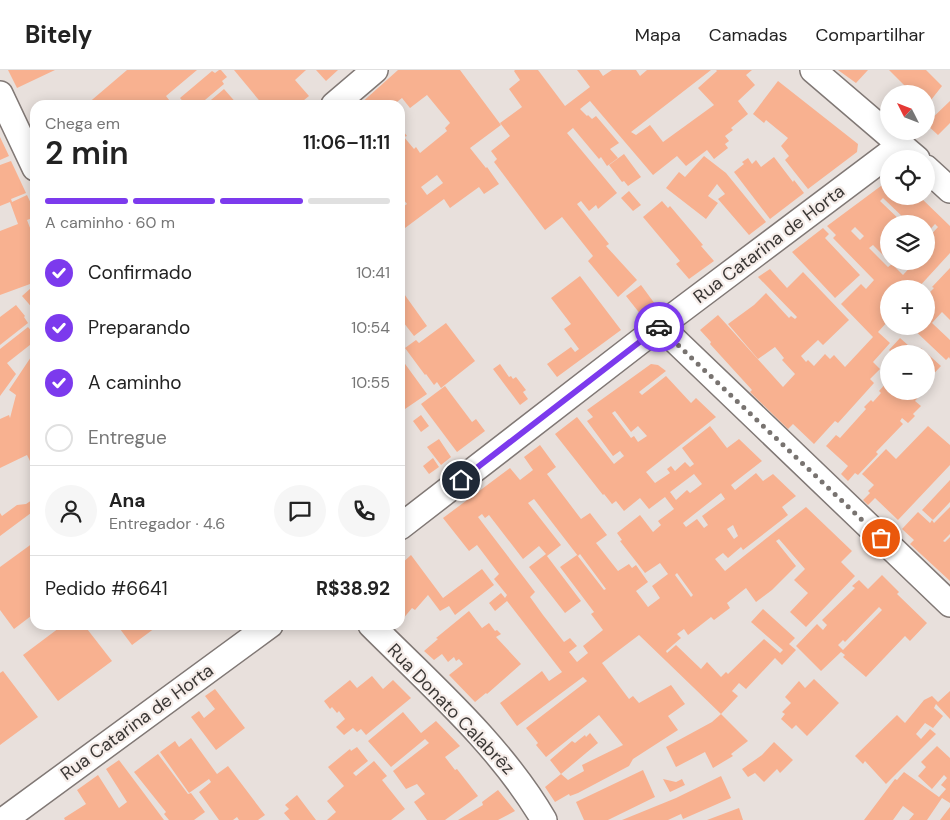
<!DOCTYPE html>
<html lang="pt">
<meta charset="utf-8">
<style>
:root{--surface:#fff;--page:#f6f6f6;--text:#222;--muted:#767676;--line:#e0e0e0;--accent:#7c3aed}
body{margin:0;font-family:"DM Sans",sans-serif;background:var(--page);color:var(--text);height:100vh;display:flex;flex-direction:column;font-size:19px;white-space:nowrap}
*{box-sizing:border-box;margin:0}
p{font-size:16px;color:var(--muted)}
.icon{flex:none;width:28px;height:28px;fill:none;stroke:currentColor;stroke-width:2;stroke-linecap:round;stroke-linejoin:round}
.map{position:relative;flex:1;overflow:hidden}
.sheet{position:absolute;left:30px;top:30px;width:375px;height:530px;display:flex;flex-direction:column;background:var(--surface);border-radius:15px;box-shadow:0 2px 12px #0003}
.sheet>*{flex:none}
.needle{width:32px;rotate:312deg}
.controls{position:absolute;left:880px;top:15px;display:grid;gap:10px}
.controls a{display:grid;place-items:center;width:55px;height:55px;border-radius:50%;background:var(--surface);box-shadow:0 2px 12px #0003;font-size:25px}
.pin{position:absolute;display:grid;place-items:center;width:42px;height:42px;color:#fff;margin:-21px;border:2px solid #fff;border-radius:50%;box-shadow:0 1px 5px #0007}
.courier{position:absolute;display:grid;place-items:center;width:50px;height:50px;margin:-25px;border:4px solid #7c3aed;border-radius:50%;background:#fff;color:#222;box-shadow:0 1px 6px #0007}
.summary em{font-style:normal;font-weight:600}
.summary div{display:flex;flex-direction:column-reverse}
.summary{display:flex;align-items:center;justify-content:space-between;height:85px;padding:0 15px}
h1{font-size:32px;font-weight:600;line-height:38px}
.bar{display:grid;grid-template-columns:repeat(4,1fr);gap:8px 5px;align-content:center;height:60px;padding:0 15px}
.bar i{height:6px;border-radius:4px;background:var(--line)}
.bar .active{background:var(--accent)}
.bar p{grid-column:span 4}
.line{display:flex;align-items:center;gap:12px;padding:0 15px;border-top:1px solid var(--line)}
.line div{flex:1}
.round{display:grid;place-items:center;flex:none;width:52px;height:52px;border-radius:26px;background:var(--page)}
ol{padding:0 15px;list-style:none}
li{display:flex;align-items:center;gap:15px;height:55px}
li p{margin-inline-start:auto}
li .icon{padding:5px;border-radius:50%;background:var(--accent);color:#fff;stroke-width:4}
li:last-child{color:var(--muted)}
li i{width:28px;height:28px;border:2px solid var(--line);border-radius:50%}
header{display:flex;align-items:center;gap:30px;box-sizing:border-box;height:70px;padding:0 25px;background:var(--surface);border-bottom:1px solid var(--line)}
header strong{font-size:24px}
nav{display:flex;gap:28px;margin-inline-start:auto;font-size:18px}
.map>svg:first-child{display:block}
</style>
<header>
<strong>Bitely</strong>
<nav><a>Mapa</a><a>Camadas</a><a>Compartilhar</a></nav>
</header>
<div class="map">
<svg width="950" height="750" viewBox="0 0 950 750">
<rect width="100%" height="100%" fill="#e8e0dc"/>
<path fill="#f8b190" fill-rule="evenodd" d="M8,0H55L17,18Z
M127,0H197L166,26L173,35H86Z
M219,0H221L227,7L222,11L224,14L199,35H186L180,28L212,1L215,3Z
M234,0H306L295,10L309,26L298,35H263Z
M316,0H338L326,11Z
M398,0H460L501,55L470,78L486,98L487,97L499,114L484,124L479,117L450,138L444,129L405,158L400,152V139L407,134L400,125V57L407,66L404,67L414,79L416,77L420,83L447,61L445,58L450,53L427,25L410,38L402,28L393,35H359ZM437,105L443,113L427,125L421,117Z
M515,0H538L565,36L590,17L577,0H599L603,6L612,0H636L640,6L647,0H711L631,62L636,65L650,55L663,72L714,35L698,18L717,1L716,0H752L746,5L755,15L738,31L748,44L731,58L733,60L725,66L729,71L725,74L728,78L714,89L707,80L686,96L677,86L653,105L590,31L580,39L587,46L588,45L592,49L596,46L619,73L610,79L618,88L607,96L601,87L599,89L573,58L567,63L617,123L598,139L596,135L589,141L581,131L577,134L609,174L606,176L637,210L618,227L588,191L593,186L562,147L545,160L494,92L497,89L491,81L510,66L500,53L522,37L509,19L520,10L514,1Z
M838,0H868L856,13Z
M889,0H926L942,16L931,30L926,24H901L906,17Z
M778,11L858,74L857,82L808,119L785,90L789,86L781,76L788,68L766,50L764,53L753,44Z
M224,19L238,35H205Z
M950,31V53L938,65L926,54Z
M0,67L9,86L0,90Z
M624,84L641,107L628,116L624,111L622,112L609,95Z
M704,86L726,103L766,152L749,165L718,129L725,124L717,114L708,126L718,133L706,149L666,118L679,102L685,107Z
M774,87L793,112L794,110L804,123L770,149L734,102L744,94L742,92L748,88L752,94L756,90L761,97Z
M11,91L26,123L11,129L12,132L27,125L35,142V147L27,150L35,171V241L22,226L31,218L30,214L0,225V161L18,154L10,132L0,136V95Z
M889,110V126H919L950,156V183L917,219H889V250L878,262L890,273L873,292L880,299L870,309L874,313L838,353L835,351L814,374L793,354L788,359L750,322L752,320L710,274L711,272L700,260L718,245L783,317L795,304L782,290L784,288L775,277L758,289L728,254L754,235L766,223L789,248L791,246L795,249L797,247L758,207L770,199L787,218L803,202L849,250L823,275L818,270L801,286L806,292L808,290L814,296L825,284L830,289L834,285L845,297L873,267L841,234L861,214L866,219L874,210L833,168L836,165L827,156ZM883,128L906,150L903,153L880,131ZM889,154H926V164L935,154L938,157L926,170V191H913L914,193L903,205L894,196L899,191H889L892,194L888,197L869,178L873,175L889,191ZM855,157L864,166L860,170L851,161Z
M629,121L641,135L633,141L621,128Z
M662,131L668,138L670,136L703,175L701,176L714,191L689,209L676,194L680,191L643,147Z
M823,158L829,164L825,168L860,205L835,228L792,182Z
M950,198V250L942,242L932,253L950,270V289L949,287L946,290L910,256H926V237L933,230L928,224L934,218L932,217Z
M580,206L621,260L557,307L547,294L571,277L575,282L579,279L564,259L571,254L551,228Z
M641,215L655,234L641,245L626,226Z
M402,221L427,256L414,266L400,248V222Z
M16,235L25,246L24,247L28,253L0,275V247Z
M446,253L475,291L441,318L437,312L434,315L426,304L425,305L405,278L416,270L419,273Z
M28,257L35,265V271L7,293L16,304L0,326V279Z
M900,268L917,283L921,278L941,296L926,312V284H893L889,280Z
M35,281V401L27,385L0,398V349L9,345L10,348L16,325L9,320Z
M400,287L427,324L405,339L400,333Z
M500,294L509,307L511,306L513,309L516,307L526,320L523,322L528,329L520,335L493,299Z
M651,294L658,295L666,301L639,322L642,325L666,306L691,333L696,328L716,347L646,402L655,413L670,403L667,399L671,396L675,401L685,392L690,397L694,394L682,378L710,356L727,378L739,369L762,391L731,415L735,420L756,403L763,411L773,404L796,426L782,437L788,445L743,480L741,477L728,488L723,483L715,489L725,501L806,437L852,481L841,492L855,506L806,557L790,542L808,523L794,510L805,499L779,469L776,471L796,496L772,520L756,532L746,518L727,533L730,538L714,550L711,547L688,565L684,559L677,564L681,568L666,581L667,583L676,575L701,599L707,592L721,607L726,602L728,604L764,569L780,583L783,580L751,552L763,539L795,568L789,574L796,580L782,595L775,588L746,619L739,613L732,621L738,626L721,644L639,565L602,593L629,629L633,626L639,633L671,615L685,634L668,646L678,660L633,689L629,696L578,723L570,726L569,724L555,732L545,717L561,704L568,710L584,701L582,695L623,675L599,645L546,687L536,675L538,673L526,658L587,611L583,607L517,656L500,633L542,601L549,611L562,602L507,531L495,541L489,533L501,523L505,528L507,525L494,509L499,504L477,475L469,481L443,448L510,398L520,410L533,400L524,387L540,375L556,397L547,404L581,449L590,443L607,465L596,473L618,501L629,494L632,498L636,495L648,512L636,521L648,537L660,528L652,516L668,504L660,493L645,503L620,471L622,470L617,463L640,445L653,462L661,455L658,451L674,439L665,427L649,439L640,428L624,441L616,431L612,434L604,424L603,425L555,364L577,347L614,394L624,386L620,381L613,386L587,351L593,347L587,340ZM615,341L631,362L638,356L647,366L638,372L634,366L631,368L612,343ZM694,404L702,414L690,423L687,420L676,430L670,422ZM721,423L725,429L702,446L708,455L704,458L697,449L686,457L683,453ZM534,429L578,486L580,484L606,519L604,520L577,485L560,497L594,542L591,544L603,560L583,576L588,583L577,592L569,582L577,576L570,568L564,572L543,545L530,527L535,522L478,447L482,444L485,448L489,445L523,489L539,476L546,484L529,497L565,543L581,531L547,486L561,475L528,433ZM733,455L738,466L734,469L727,459ZM677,503L693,525L691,527L675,505Z
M887,312L889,313V321H924L915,331L921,336L913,344L915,346L908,353L902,348L900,351L903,354L876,382L878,384L858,405L855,403L848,411L841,404L848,396L826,376L836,365L840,368L866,339L864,337L871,330L873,332L881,323L879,321Z
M445,316L472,352L476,349L485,361L457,382L421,334Z
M421,345L429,356L421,362L413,351Z
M928,356L950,375V395L898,450L875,428L868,435L863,430L870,423L868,421L874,415L862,404L886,379L896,389Z
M439,369L451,387L441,395L427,377Z
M433,388L439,397L429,404L423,396Z
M950,410V432L933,450L922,440Z
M35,428V440L0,466V443L2,446L17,435L26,434Z
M950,437V464L943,471L945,472L950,467V511L910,474L914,470L902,459L918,442L930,453L932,450L934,453Z
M33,473L35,475V543L14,559L0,540V497Z
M411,485L443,528L482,499L494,515L455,545L449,536L440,541L428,525L415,540L412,538L402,550L400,549V495Z
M882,505L899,522L897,524L927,553L910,571L905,566L866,607L843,587L845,585L841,582L821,601L796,576L817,554L823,560L827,555L822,550L855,518L852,516L859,510L868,519ZM879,537L882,540L843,580L838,575L843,570L845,572Z
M469,541L482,558L489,553L495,561L497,560L501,564L496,567L521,594L487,624L486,623L475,632L449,605L463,594L459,589L456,591L454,587L448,592L442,584L434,590L424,581L438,569L436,568Z
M63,555H84L112,591L58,631L23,585Z
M117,555H159L132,575Z
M3,601L38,647L0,675V603Z
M372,606L383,619L393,610L411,628L366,665L361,659L357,662L353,658L344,665L336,657L345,649L339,641L337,643L332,637L330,639L324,631L350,610L357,618Z
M814,609L839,633L807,666L796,655L792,659L781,649L785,644L782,642L791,633L785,627L799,611L805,618Z
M215,619L245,658L216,680L191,647L199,641L204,648L215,639L205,626Z
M950,621V649L936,634L934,638L943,646L933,658L925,653L916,664L921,669L930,659L936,664L886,714L865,691L863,694L855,686L897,645L905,653L924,630L932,626L938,632Z
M403,642L421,663L436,651L460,676L445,687L455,700L457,699L478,726L445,750H427L414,732L425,724L417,714L406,719L393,701L429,673L425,669L391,697L368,671Z
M721,644L748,671L731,684L733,686L713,698L705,682L676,697L666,677L712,652Z
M590,663L598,673L561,704L550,690L572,671L575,673L585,665L586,667Z
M191,668L217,704L228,696L265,745L258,750H239L237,747L233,750H219L199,722L211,712L209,709L189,723L160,682L175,671L179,677Z
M774,672L793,690L780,703L777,699L764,712L755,703L748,707L742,699L762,685Z
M937,676L950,688V733L942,728L927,750H909L914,744L903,736L893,750H864L895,709L897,710L904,702L939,727L946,719L941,715L947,708L944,705L932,719L918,706L926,697L921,692Z
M357,677L368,691L353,703L356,706L374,691L387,706L382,710L405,739L391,750H327L336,742L327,731L344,716L328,697L350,679L351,681Z
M158,684L188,724L191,723L205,742L194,750H169L164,744L166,742L134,702Z
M119,690L164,750H65L64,748L86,734L77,720L98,705L119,738L127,732L106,699Z
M643,700L655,727L608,750H584L576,732Z
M721,706L731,728L683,749L681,744L668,750H622L676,728Z
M663,709L676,712L682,709L685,715L670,722Z
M498,720L515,741L498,750H458L483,735L482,732Z
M297,725L316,750H290L284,743L289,739L285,735Z
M950,737V750H940Z
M739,738L743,750H707Z"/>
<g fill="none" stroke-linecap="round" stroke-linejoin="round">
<g stroke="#807875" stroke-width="28">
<path id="street" d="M813,0L917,89
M0,24L35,98
M334,35L375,0
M926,98L950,120
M660,256L950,534
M400,457L660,256L902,74
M371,555C432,616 500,675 544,750
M4,750L270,555"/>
</g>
<use href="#street" stroke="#fff" stroke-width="25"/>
</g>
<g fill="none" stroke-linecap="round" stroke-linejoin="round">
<path stroke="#787370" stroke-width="5" stroke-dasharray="0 9" d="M659,257L881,468"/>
<path stroke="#7c3aed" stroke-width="6" d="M461,410L659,257"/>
</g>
<g text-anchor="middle" stroke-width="4.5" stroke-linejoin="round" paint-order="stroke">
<g font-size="18" fill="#3b3836" stroke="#f6ede9">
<text transform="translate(769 174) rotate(-37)" y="6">Rua Catarina de Horta</text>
<text transform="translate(451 639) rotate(46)" y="6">Rua Donato Calabrêz</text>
<text transform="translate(137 652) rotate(-36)" y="6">Rua Catarina de Horta</text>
</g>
</g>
</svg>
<div class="controls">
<a><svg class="needle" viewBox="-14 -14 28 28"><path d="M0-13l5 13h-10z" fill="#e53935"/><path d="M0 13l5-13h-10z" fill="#767676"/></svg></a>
<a><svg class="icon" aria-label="locate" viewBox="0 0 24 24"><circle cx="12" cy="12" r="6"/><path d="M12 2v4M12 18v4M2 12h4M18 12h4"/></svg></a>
<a><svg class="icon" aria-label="layers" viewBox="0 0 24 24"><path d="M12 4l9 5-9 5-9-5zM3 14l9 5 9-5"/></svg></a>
<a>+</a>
<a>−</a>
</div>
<div class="pin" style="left:881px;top:468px;background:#ea580c"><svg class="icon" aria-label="bag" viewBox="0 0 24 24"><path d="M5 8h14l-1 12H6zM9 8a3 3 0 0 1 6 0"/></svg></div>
<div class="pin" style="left:461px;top:410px;background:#1f2937"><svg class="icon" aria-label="home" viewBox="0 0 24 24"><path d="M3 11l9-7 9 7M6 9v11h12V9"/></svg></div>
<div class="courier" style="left:659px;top:257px"><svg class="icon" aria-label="car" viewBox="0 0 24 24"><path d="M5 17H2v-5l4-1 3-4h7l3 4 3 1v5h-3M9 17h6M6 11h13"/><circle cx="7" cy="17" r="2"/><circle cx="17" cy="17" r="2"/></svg></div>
<section class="sheet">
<div class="summary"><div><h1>2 min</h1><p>Chega em</p></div><em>11:06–11:11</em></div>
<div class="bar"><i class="active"></i><i class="active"></i><i class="active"></i><i></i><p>A caminho · 60 m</p></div>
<ol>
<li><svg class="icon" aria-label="check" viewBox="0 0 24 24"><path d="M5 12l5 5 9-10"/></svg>Confirmado<p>10:41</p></li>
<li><svg class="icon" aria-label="check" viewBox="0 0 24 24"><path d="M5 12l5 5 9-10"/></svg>Preparando<p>10:54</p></li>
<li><svg class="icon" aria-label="check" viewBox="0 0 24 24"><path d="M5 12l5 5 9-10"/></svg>A caminho<p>10:55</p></li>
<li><i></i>Entregue</li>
</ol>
<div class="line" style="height:90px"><a class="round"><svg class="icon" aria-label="person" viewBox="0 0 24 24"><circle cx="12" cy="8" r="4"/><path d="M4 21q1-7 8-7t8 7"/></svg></a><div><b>Ana</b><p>Entregador · 4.6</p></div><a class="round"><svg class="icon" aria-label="chat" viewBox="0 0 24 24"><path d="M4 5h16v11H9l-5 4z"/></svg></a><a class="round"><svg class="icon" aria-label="phone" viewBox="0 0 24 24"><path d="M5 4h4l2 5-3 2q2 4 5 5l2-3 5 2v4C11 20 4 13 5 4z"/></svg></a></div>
<div class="line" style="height:65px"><div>Pedido #6641</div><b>R$38.92</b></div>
</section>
</div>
